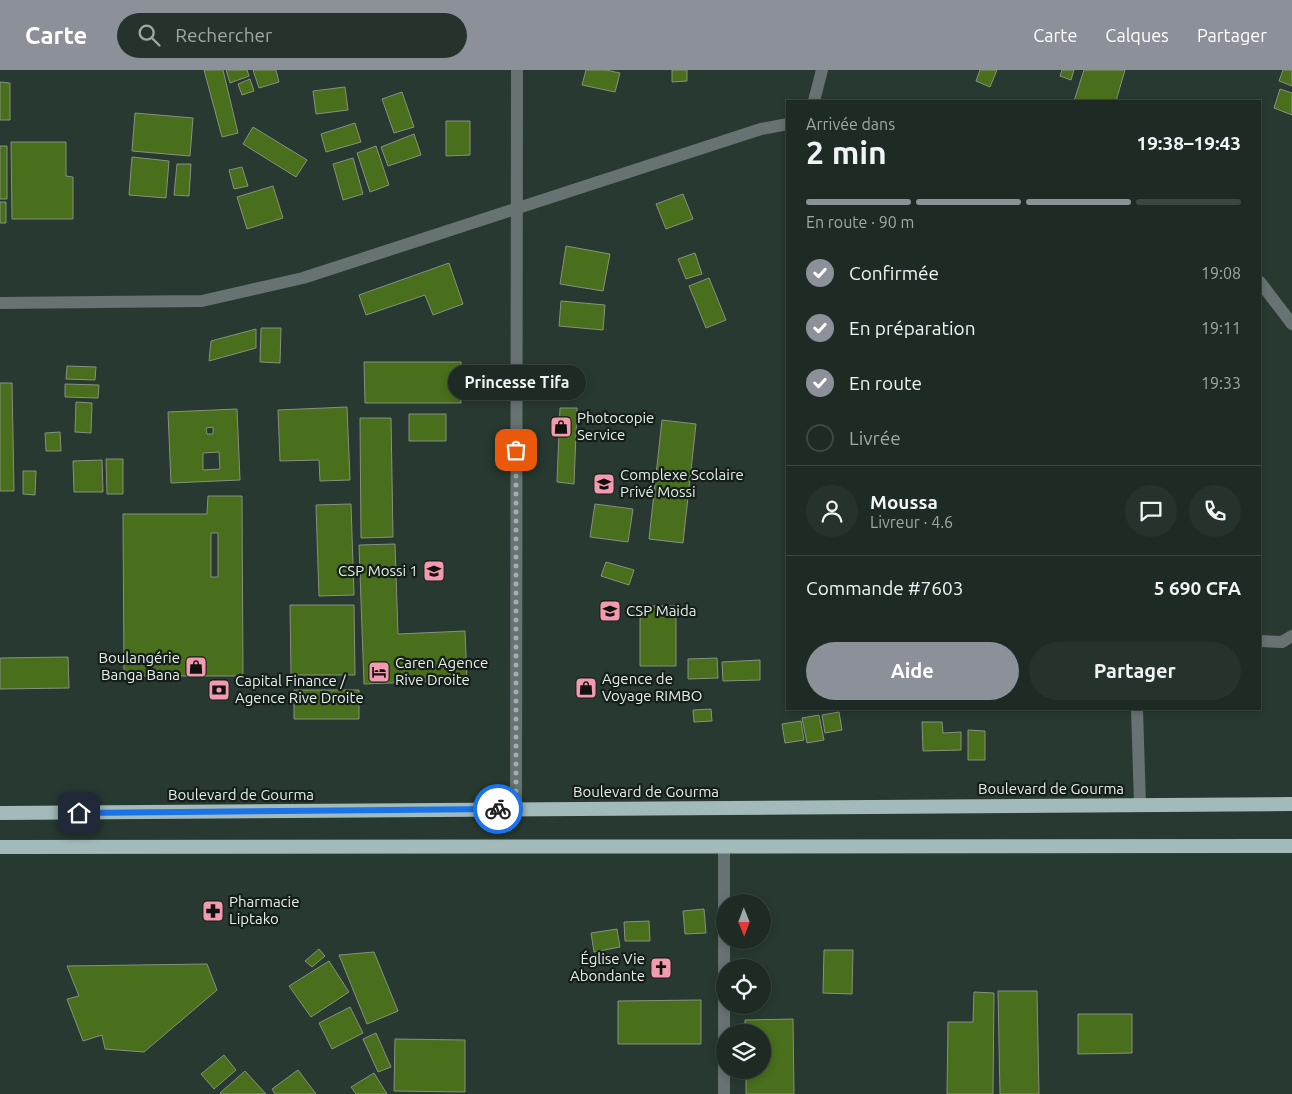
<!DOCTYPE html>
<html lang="fr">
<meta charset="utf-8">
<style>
:root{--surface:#1d2b24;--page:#25332c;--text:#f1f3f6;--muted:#a0a7a6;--line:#3b4741;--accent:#8c9099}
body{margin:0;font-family:Ubuntu,sans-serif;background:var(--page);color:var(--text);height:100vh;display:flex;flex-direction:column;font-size:19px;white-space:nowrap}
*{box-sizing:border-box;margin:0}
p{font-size:16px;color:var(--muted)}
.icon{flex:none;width:28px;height:28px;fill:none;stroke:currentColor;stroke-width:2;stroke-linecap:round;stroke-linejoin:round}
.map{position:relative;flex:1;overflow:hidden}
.side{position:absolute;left:786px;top:30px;width:475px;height:610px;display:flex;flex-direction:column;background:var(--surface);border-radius:0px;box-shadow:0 2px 8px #0003,0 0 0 1px var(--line)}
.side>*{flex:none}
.needle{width:32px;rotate:179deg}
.fabs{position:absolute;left:716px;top:824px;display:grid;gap:10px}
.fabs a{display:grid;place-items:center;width:55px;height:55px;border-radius:50%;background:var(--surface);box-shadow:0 2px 8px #0003,0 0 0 1px var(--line);font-size:25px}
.pin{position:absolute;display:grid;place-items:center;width:42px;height:42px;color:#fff;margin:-21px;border-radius:10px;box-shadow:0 2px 8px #0006}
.courier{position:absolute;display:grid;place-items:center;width:50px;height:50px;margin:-25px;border:4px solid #1a73e8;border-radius:50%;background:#fff;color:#222;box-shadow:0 1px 6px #0007}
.bubble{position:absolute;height:35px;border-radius:18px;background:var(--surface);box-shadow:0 2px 8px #0003,0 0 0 1px var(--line);font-size:16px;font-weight:600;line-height:35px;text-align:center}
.head em{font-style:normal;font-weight:600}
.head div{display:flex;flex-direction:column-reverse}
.head{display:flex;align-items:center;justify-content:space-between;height:85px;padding:0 20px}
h1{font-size:32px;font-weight:600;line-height:38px}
.bar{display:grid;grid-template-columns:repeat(4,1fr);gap:8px 5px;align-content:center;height:60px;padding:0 20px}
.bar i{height:6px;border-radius:4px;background:var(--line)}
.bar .on{background:var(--accent)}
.bar p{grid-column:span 4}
.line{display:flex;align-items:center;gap:12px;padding:0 20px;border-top:1px solid var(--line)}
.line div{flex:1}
.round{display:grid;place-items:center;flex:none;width:52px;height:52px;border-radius:26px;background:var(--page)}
ol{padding:0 20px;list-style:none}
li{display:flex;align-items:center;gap:15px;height:55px}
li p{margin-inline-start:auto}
li .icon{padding:5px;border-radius:50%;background:var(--accent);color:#fff;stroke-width:4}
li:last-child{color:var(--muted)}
li i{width:28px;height:28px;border:2px solid var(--line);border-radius:50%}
.primary-button{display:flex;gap:10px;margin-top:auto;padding:10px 20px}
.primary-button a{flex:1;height:58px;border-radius:30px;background:var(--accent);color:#fff;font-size:20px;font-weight:600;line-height:58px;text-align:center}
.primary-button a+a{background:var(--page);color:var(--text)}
header{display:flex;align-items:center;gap:30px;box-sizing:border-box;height:70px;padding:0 25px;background:var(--accent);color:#fff}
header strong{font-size:24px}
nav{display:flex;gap:28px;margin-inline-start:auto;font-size:18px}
.search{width:350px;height:45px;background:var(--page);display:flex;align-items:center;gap:12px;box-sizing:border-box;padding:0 18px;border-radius:28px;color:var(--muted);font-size:19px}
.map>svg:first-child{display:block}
</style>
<header>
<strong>Carte</strong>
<div class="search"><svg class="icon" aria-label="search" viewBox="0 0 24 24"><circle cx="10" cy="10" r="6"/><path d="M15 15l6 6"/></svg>Rechercher</div>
<nav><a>Carte</a><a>Calques</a><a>Partager</a></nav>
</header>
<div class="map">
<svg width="1292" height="1024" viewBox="0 0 1292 1024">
<rect width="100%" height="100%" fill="#273930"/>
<path fill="#496e1c" stroke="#87917f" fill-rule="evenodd" d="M204,0H223L238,63L222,67Z
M226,0H247L249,6L230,13Z
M253,0H276L279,12L259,18Z
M586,0H606L620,3L615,22L582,15Z
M672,0H687V11L672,12Z
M980,0H997L990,17L976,11Z
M1062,0H1074L1071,10L1060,6Z
M1084,0H1125L1116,31H1074Z
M1283,0H1292V16L1279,11Z
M250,9L254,21L242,25L238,14Z
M0,12L10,13V50H0Z
M345,17L348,40L316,44L313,21Z
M1280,19L1292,23V45L1274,38Z
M402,22L414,57L394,63L382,29Z
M135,43L193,48L190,86L132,81Z
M446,51H470V85L446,86Z
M355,53L361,72L326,82L321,64Z
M253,57L307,90L296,107L243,74Z
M414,64L421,85L388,96L381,77Z
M11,72H66V106L73,107V149H12Z
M0,76H7V129H0Z
M376,76L389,115L370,122L357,83Z
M132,87L169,91L166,128L129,125Z
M353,88L363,124L343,130L333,94Z
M177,94H191L189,126L174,125Z
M242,97L248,116L234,119L229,100Z
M273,116L283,148L247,159L237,127Z
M683,124L693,149L666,159L656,134Z
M0,132H6V153H0Z
M566,176L610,184L603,221L560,214Z
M695,183L702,204L686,209L678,189Z
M449,193L463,234L433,245L425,225L366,245L359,225Z
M709,208L726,250L706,258L689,216Z
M561,231L605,235L603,260L559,256Z
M261,258H281L280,293L260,292Z
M256,259V278L209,291L211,271Z
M364,292H461V333H365Z
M67,296L96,297L95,310L66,309Z
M560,304H582L583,319H560Z
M0,313H12L14,421H0Z
M65,314L99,315L98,328L65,327Z
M76,332L92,333L91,363L75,362Z
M347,337L350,410L320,411L319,390L280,391L278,340Z
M560,338H577L574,414L557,412Z
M237,339L240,410L171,413L168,342ZM213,357V364H207L206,358ZM219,382L220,399L203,400V383Z
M409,344H446V371H409Z
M360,348H391L393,467L361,468Z
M662,350L696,354L683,473L649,469Z
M60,362L61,381H46L45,363Z
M106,389H123V424H107Z
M102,390L103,422H74L73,391Z
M23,401H36L35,425L23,424Z
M208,426H242L243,606H124L123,444H207ZM211,463H218V507H211Z
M351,434L354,525L319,526L316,435Z
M595,434L633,439L628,472L590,467Z
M395,474L398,564L465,561L467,610L364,614L359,475Z
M606,492L634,500L629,515L601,506Z
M290,535H354L355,605H291Z
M640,536H676V596H640Z
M68,587L69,618L0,619V588Z
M717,588L718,608L688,609V589Z
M760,590V610L723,611L722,592Z
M294,620H359V649H294Z
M711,639L712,651L694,652L693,640Z
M839,642L842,660L825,663L822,645Z
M819,645L824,670L807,673L802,648Z
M801,651L804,670L785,673L782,654Z
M922,652H942L943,663L961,662V680L923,681Z
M968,660L985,661V690H968Z
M704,839L706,863L685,864L683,841Z
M649,851L650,871H625L624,852Z
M617,859L620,877L594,882L591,863Z
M319,879L325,886L312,897L305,891Z
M824,880H853L852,924L823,923Z
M374,882L398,941L367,954L339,885Z
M329,891L349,922L311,947L289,916Z
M207,894L217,920L144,982L105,979L102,965L83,971L67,929L79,926L67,896Z
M998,921H1037L1039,1024H1000Z
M974,922L994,923L993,1024H947L948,952H973Z
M701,930V974H618V931Z
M350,937L363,963L332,979L319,953Z
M1078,944H1132V983L1078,984Z
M793,949L794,1024H746V1000H762V962H745V950Z
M376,963L391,997L378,1002L363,969Z
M395,969L465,970V1022L394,1021Z
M224,985L236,1000L214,1019L201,1004Z
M298,1000L316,1024H275L272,1019Z
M245,1001L266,1024H221L220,1023Z
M374,1003L387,1024H356L351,1017Z"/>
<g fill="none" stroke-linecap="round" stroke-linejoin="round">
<path stroke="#677272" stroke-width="12" d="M1260,571L1282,572L1292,566
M1137,639L1140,734"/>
<path stroke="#677272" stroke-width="12" d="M814,31L822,0
M1260,212L1292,254
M0,233L202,231L303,208L761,59L788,54
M516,739L517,0
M724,1024V777"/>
<path stroke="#a2bab9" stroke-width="14" d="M0,743L1292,734
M0,777L1292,776"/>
</g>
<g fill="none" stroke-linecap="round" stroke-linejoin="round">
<path stroke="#a2afa8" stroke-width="5" stroke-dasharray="0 9" d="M498,739H516V380"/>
<path stroke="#1a73e8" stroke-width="6" d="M79,743L498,739"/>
</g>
<defs>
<g id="shop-square" transform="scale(1.125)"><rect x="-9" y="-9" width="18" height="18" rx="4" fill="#f29aae" stroke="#161e1a"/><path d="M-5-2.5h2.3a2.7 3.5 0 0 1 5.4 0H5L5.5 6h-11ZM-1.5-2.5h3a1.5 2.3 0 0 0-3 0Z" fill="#111"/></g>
<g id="school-square" transform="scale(1.125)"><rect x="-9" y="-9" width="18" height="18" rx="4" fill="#f29aae" stroke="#161e1a"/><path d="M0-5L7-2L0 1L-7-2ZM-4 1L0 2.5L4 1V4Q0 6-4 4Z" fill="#111"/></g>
<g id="hotel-square" transform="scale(1.125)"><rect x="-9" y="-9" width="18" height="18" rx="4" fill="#f29aae" stroke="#161e1a"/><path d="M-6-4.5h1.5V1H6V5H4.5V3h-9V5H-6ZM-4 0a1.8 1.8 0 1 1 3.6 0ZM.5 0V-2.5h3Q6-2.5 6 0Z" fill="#111"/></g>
<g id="bank-square" transform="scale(1.125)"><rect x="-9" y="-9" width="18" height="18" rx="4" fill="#f29aae" stroke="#161e1a"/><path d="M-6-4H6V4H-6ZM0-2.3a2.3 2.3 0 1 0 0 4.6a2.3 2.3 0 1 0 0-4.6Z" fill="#111"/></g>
<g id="pharmacy-square" transform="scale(1.125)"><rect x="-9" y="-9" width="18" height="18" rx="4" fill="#f29aae" stroke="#161e1a"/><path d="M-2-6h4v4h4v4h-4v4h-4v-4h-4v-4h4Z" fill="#111"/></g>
<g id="church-square" transform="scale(1.125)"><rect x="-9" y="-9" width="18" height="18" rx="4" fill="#f29aae" stroke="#161e1a"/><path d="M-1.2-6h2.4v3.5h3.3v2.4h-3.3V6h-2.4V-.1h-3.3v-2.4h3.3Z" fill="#111"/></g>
</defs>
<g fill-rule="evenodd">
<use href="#shop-square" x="561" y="357"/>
<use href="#school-square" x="604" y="414"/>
<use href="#school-square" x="434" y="501"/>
<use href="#school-square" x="610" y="541"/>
<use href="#shop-square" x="196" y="597"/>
<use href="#hotel-square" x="379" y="602"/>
<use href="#shop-square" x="586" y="618"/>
<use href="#bank-square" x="219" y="620"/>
<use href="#pharmacy-square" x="213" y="841"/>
<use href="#church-square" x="661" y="898"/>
</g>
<g text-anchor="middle" stroke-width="4.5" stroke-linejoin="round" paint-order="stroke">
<g font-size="15" fill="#e4efe9" stroke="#161e1a" text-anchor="start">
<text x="577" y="353">Photocopie<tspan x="577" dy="17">Service</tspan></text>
<text x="620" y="410">Complexe Scolaire<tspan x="620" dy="17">Privé Mossi</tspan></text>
<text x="418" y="506" text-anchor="end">CSP Mossi 1</text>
<text x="626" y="546">CSP Maida</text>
<text x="180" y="593" text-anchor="end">Boulangérie<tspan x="180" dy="17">Banga Bana</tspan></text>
<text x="395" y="598">Caren Agence<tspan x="395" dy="17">Rive Droite</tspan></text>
<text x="602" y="614">Agence de<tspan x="602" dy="17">Voyage RIMBO</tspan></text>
<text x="235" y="616">Capital Finance /<tspan x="235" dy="17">Agence Rive Droite</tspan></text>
<text x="229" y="837">Pharmacie<tspan x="229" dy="17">Liptako</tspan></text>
<text x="645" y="894" text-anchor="end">Église Vie<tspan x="645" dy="17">Abondante</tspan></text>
</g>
<g font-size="15" fill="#e4efe9" stroke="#161e1a">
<text x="1051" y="724">Boulevard de Gourma</text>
<text x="646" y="727">Boulevard de Gourma</text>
<text x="241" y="730">Boulevard de Gourma</text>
</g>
</g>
</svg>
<div class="fabs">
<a><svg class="needle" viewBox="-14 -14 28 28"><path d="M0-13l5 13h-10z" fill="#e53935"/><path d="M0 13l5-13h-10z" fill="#a0a7a6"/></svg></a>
<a><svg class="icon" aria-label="locate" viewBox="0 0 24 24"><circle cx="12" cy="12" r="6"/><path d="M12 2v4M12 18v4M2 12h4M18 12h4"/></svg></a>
<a><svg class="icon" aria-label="layers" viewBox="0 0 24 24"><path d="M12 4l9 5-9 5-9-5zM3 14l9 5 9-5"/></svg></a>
</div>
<div class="pin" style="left:516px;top:380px;background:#ea580c"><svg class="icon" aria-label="bag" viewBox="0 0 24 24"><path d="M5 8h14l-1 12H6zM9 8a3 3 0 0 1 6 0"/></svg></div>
<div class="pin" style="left:79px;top:743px;background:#1f2937"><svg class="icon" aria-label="home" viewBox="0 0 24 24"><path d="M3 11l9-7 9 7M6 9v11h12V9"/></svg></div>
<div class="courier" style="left:498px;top:739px"><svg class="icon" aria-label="bike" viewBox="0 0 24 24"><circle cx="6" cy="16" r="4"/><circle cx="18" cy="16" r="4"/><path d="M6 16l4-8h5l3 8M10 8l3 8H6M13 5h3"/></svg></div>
<div class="bubble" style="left:448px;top:295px;width:138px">Princesse Tifa</div>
<section class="side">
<div class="head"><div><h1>2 min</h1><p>Arrivée dans</p></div><em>19:38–19:43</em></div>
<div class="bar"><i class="on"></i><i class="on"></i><i class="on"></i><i></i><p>En route · 90 m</p></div>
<ol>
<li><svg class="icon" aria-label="check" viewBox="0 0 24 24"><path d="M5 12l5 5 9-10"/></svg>Confirmée<p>19:08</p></li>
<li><svg class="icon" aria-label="check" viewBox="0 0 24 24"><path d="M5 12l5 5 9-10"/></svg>En préparation<p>19:11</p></li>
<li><svg class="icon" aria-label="check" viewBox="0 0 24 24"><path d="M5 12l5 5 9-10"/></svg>En route<p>19:33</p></li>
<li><i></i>Livrée</li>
</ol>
<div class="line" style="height:90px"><a class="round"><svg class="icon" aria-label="person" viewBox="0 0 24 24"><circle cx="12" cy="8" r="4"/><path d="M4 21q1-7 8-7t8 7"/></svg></a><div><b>Moussa</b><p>Livreur · 4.6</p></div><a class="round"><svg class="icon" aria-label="chat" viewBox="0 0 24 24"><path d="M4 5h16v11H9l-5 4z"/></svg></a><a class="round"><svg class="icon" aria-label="phone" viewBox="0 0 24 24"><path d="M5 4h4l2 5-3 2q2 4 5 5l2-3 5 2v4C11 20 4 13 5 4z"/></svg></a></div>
<div class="line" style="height:65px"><div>Commande #7603</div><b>5 690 CFA</b></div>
<div class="primary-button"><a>Aide</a><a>Partager</a></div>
</section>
</div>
